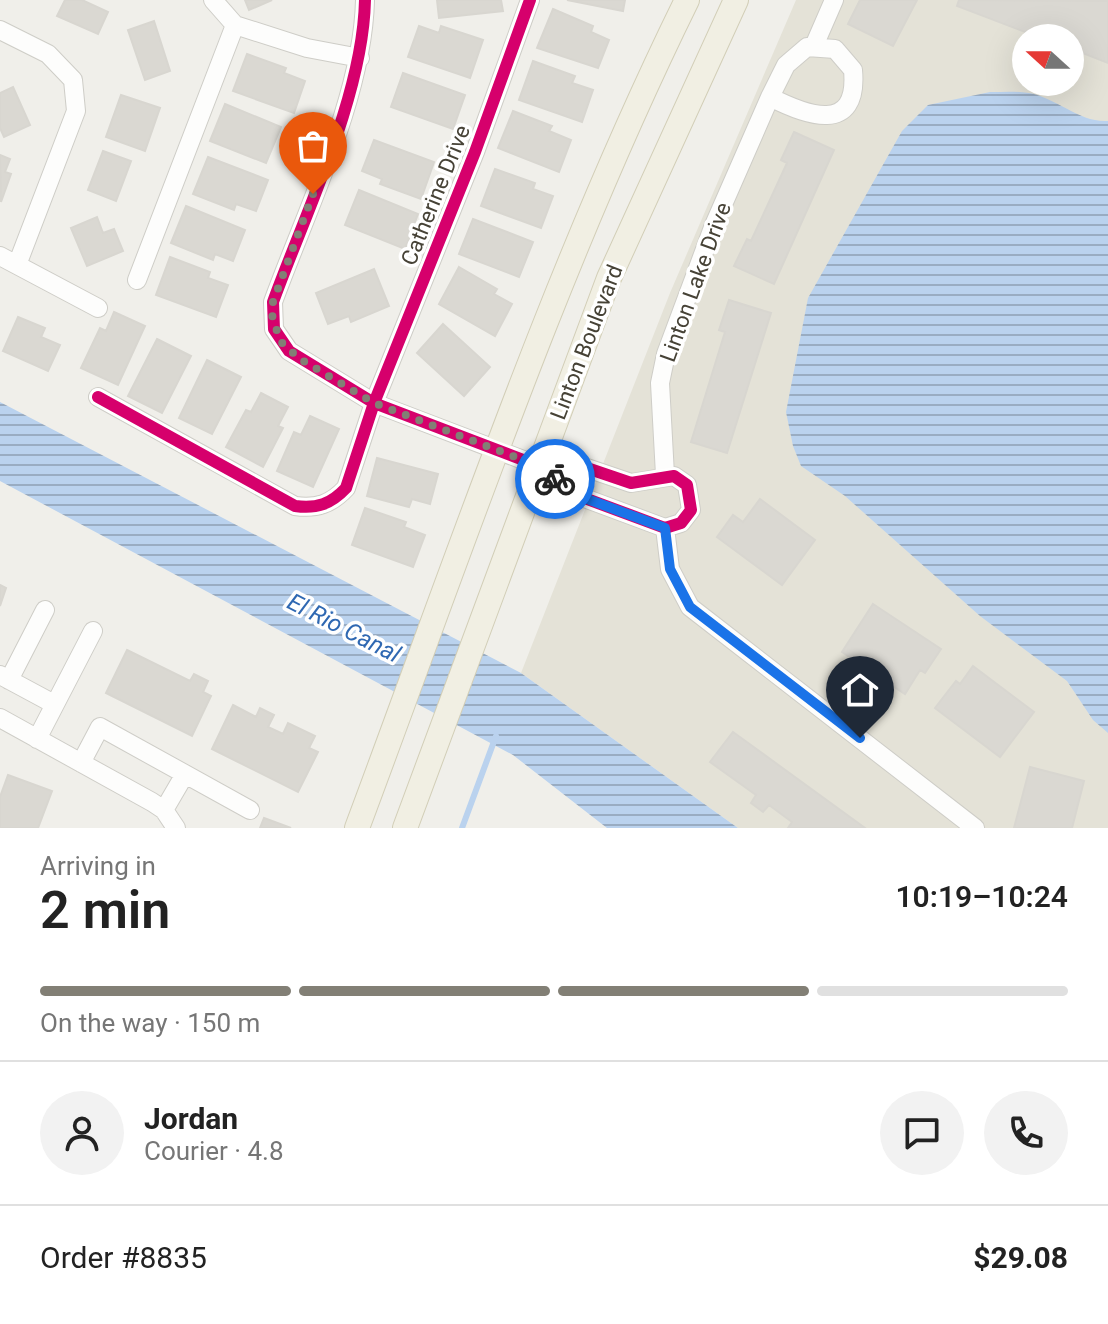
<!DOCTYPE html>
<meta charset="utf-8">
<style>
:root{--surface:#fff;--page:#f2f2f2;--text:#222;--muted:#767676;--line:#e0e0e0;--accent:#827f75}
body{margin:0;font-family:Roboto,sans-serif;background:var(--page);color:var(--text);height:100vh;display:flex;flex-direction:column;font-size:30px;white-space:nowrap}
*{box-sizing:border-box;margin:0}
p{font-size:26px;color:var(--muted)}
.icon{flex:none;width:44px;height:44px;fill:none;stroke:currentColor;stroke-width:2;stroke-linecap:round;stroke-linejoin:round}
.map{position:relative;height:828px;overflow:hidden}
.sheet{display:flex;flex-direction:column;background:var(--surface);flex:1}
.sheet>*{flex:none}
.needle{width:52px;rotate:291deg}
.buttons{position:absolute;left:1012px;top:24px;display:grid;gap:16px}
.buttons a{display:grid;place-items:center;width:72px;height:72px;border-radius:50%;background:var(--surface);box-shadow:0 8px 32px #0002;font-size:40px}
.pin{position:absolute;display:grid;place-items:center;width:68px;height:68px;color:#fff;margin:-82px -34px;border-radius:50% 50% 50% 0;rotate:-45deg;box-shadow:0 0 8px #0007}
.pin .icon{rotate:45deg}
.courier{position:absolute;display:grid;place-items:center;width:80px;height:80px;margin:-40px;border:6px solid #1a73e8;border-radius:50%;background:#fff;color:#222;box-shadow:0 2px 10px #0007}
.overview em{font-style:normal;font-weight:600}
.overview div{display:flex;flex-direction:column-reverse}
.overview{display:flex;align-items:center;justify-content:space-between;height:136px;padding:0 40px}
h1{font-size:52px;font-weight:600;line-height:60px}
.bar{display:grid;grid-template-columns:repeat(4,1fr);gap:12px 8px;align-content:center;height:96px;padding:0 40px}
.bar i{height:10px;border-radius:6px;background:var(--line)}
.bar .on{background:var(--accent)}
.bar p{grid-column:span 4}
.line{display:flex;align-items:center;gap:20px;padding:0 40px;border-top:2px solid var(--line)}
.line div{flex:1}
.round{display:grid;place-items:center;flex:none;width:84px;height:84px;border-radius:42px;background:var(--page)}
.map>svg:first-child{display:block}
</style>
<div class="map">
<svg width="1108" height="828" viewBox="0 0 1108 828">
<defs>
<pattern id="water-rules" width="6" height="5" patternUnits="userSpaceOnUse" patternTransform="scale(2)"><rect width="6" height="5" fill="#bad2ee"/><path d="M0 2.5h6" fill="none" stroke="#99acc2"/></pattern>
</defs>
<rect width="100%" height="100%" fill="#f0efea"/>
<path fill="#e4e2d7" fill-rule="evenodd" d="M796,0H1108V828H738L521,673L670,293ZM1026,38H1070V82H1026Z"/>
<path fill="url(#water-rules)" d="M990,92C1003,92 1017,91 1029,93C1057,98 1080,123 1108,121V733L1093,720L1067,681L980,616L845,496L801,466L793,446L786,412L808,298L902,131L928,105Z
M0,402L521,673L738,828H607L513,755L0,481Z"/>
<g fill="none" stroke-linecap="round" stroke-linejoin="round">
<path stroke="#bad2ee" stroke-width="6" d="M462,828L496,736"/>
</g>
<path fill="#dad8d2" stroke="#d8d6d0" stroke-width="2" d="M65,0H82L108,12L98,34L57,16Z
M245,0H272L249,10Z
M437,0H501L503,11L439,18Z
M567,0H625L623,11Z
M860,0H917L893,46L848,24Z
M959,0L1108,1V63L1070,48V38H1041L957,6Z
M553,9L593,26L591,32L609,40L598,68L537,48Z
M154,21L170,71L145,80L128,30Z
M419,26L439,33L441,26L483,40L470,78L408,57Z
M247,54L286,68L284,73L305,81L294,113L233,91Z
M533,61L575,76L572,83L593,90L582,122L519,100Z
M403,73L465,95L453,129L391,107Z
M13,87L30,125L4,137L0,128V93Z
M121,95L160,108L145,151L106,137Z
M225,104L281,127L266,163L210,141Z
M513,111L552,126L549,131L571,140L559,172L498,148Z
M794,132L834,150L774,284L734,266L747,239L751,241L787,163L781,160Z
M374,140L434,162L421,199L380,184L382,179L362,171Z
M103,151L131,161L116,201L88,190Z
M0,155L10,159L5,172L11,174L1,202Z
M208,157L268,180L256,211L236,204L234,210L193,194Z
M495,169L535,183L533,189L553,196L541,228L481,206Z
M359,190L418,214L405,249L345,225Z
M186,206L245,230L233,261L215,254L213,260L171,243Z
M97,217L103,233L114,229L123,251L87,266L71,228Z
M473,219L533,242L519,277L459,254Z
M170,257L210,272L208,278L228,285L216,317L156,295Z
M459,267L497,289L494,294L512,304L495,336L439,304Z
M374,269L389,306L351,322L349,316L328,324L316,293Z
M729,300L771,313L727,453L691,442L725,332L719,330Z
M114,312L145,326L118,385L81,368L100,328L106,331Z
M18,317L45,328L41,337L60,345L48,371L3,351Z
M443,324L490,367L464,396L417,353Z
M157,339L191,356L162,413L128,396Z
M207,360L241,377L212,434L179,418Z
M261,393L288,407L278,426L283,428L263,467L226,447L246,410L251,412Z
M310,416L339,429L313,487L277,471L294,432L301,435Z
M377,458L438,474L430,504L412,499L409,507L367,496Z
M760,499L815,540L782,585L717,537L733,515L743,522Z
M365,508L406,522L404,527L425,535L413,567L352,545Z
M0,585L6,588L0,606Z
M873,604L941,649L925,673L920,670L905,694L842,652Z
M127,650L190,681L194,674L208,681L203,692L211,696L192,736L106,693Z
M973,666L1034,712L1000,757L935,708L956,681L960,684Z
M233,705L256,717L260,708L274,715L268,727L283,734L288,723L315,736L309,748L318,752L298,792L212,749Z
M733,732L865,828H788L792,822L769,805L763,812L751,803L756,795L710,762Z
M1030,767L1084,781L1072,828H1014Z
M8,775L52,791L38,828H0V797Z
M264,818L291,828H260Z"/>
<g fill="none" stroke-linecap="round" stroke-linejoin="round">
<g stroke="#cecdc7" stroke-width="20">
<path id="minor" d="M213,0L235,25L307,48L360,58
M365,0C363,96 306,211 273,302L274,329L289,351L374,403L539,466H581L631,483L674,476L687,485L691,510L681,523L665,528L571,493L539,466
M0,30L48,54L73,80L76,111L17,265
M814,46L834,0
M0,256L98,308
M137,280L235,25
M98,397L295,506C317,509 331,504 346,488L374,403L475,152L530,0
M665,475L660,383L666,354L714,225L770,97L786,65L807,47L835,49L853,70C859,136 805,115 770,97
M665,528L670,569L690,607L975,828
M0,675L54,704
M9,680L45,610
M0,718L152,802L164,810L176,828
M37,739L93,631
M81,763L100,727L250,810
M164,810L185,774"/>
</g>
<g stroke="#d2ceb7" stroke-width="26">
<path id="major" d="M357,828C461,550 556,266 687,0
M405,828L609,278L736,0"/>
</g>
<use href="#minor" stroke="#fdfdfc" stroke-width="18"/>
<use href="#major" stroke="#f1efe3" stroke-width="24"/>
<g stroke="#fff" stroke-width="17">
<path id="cycleway" d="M365,0C363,96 306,211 273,302L274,329L289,351L374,403L539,466H581L631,483L674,476L687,485L691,510L681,523L665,528L571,493L539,466
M98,397L295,506C317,509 331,504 346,488L374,403L475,152L530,0"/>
</g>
<use href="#cycleway" stroke="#d6006c" stroke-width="12"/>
</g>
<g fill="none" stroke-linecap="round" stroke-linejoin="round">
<path stroke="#827f75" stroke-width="8" stroke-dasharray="0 14.4" d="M313,194L273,302L272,315L280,341L300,359L374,403L539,466L555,479"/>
<path stroke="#1a73e8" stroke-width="10" d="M555,479L571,493L665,528L670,569L690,607L860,738"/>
</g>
<g text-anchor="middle" stroke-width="7" stroke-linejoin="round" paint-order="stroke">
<g font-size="22" fill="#464236" stroke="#fff">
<text transform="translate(435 195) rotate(-68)" y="8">Catherine Drive</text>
<text transform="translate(695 282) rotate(-70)" y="8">Linton Lake Drive</text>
<text transform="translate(586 342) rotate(-69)" y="8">Linton Boulevard</text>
</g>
<g font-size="24" font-style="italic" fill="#2f68b2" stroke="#fff">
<text transform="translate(344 628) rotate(27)" y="8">El Rio Canal</text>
</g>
</g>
</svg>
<div class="buttons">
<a><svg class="needle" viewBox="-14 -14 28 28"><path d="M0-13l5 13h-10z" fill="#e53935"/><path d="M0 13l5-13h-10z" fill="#767676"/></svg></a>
</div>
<div class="pin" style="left:313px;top:194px;background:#ea580c"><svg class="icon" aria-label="bag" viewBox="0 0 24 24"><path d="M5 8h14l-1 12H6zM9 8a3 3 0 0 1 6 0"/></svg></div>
<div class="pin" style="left:860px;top:738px;background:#1f2937"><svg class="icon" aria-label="home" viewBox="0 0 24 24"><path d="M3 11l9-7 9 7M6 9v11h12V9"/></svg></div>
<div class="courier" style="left:555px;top:479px"><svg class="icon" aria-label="bike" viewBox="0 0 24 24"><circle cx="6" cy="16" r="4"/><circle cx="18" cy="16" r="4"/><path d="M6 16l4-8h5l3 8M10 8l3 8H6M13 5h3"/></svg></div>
</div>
<section class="sheet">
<div class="overview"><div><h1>2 min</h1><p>Arriving in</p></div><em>10:19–10:24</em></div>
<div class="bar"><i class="on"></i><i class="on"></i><i class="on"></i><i></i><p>On the way · 150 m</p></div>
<div class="line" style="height:144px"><a class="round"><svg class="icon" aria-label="person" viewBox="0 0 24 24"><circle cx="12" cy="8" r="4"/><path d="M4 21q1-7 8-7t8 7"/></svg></a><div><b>Jordan</b><p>Courier · 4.8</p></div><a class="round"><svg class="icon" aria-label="chat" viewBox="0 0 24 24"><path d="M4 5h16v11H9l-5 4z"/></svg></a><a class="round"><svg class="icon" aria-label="phone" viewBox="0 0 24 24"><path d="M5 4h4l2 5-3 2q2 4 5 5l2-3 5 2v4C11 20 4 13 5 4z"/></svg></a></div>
<div class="line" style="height:104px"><div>Order #8835</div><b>$29.08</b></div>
</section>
